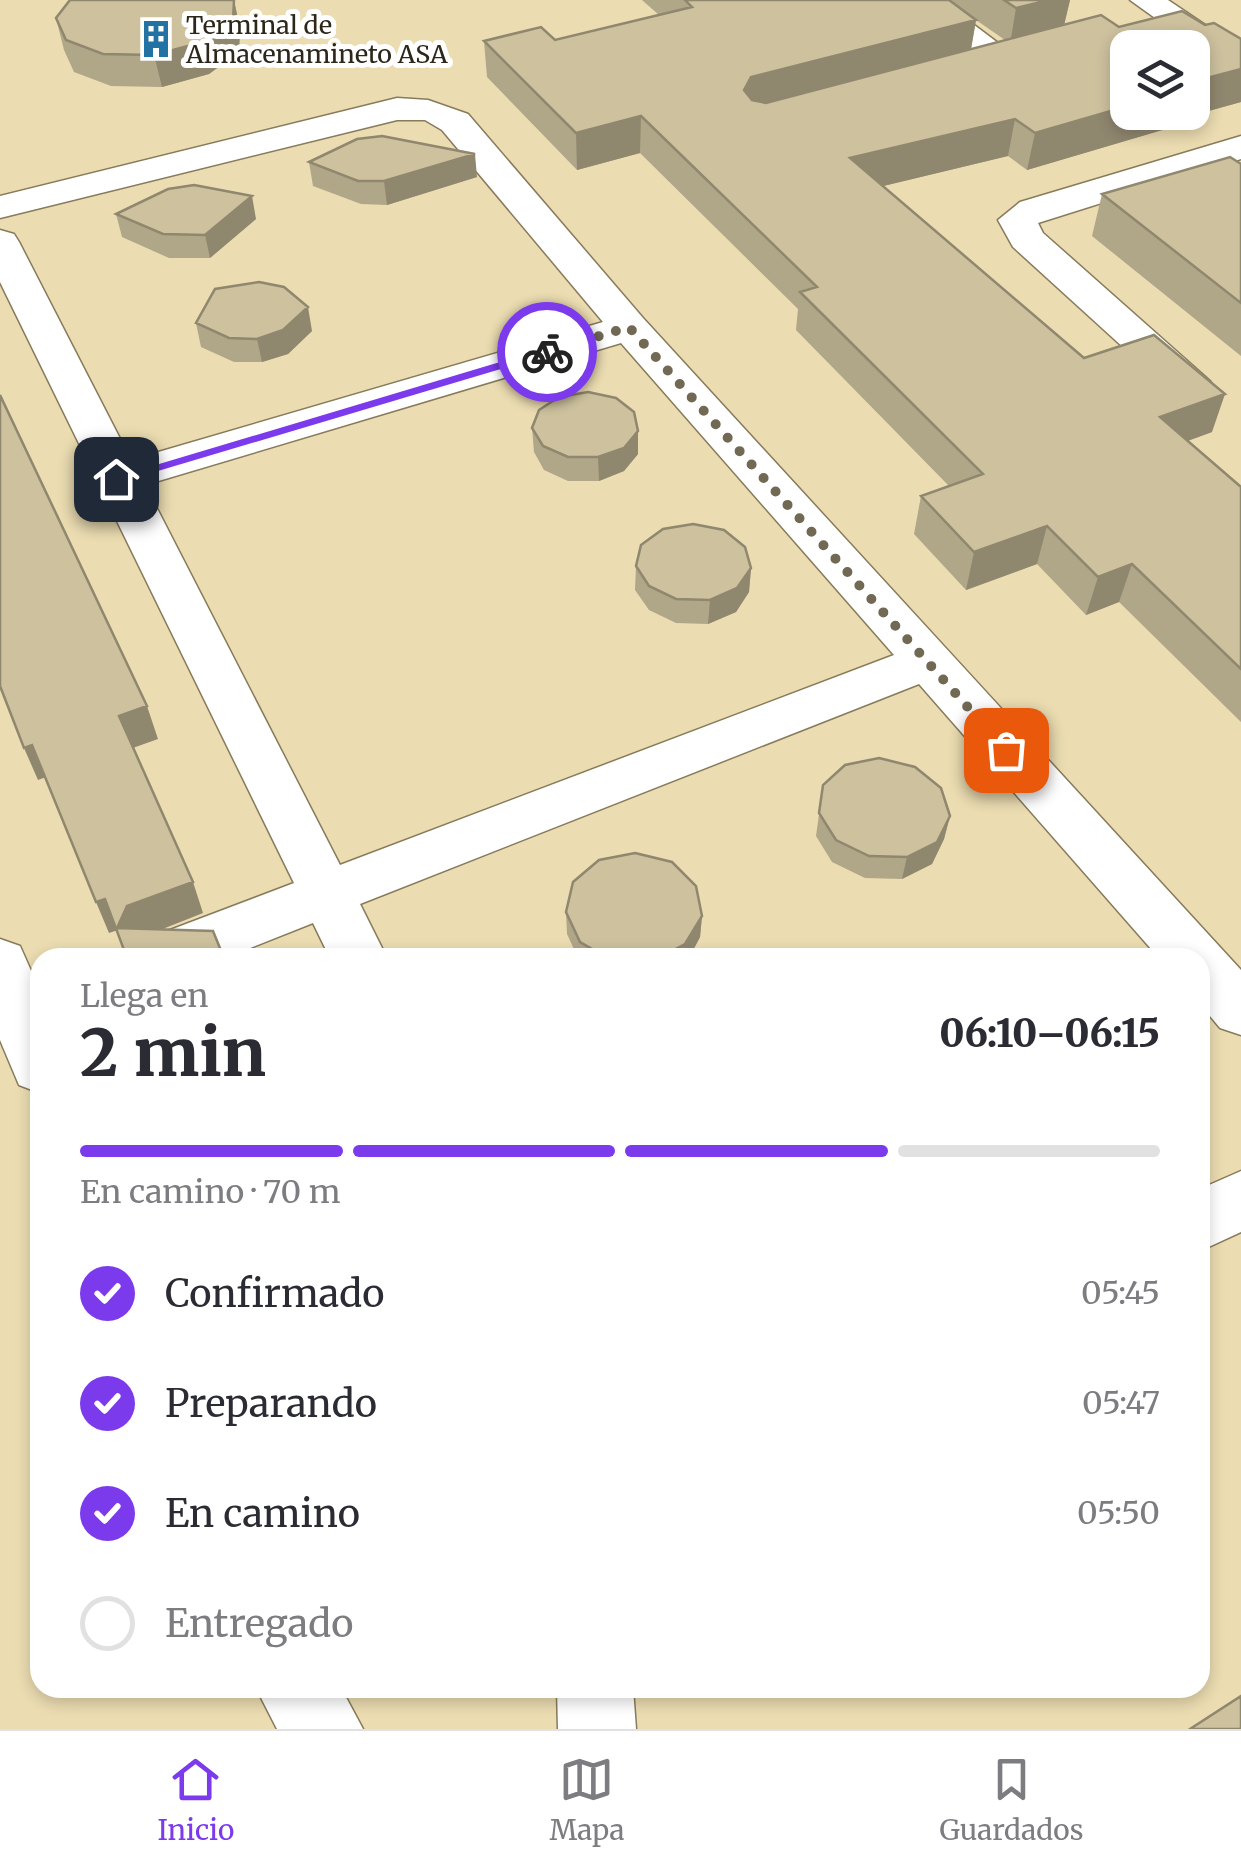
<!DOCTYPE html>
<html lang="es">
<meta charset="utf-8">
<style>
:root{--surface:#fff;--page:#f7f7f7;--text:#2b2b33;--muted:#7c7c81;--line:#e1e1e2;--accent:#7c3aed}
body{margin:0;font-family:Merriweather,serif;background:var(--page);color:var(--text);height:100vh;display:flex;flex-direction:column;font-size:38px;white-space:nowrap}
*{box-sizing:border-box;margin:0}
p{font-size:32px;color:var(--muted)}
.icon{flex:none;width:55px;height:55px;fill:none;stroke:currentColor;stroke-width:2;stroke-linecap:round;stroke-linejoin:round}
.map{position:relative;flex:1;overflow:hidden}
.panel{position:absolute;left:30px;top:948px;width:1180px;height:750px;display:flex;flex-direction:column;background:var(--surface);border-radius:30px;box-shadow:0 5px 15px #0003}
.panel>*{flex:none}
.tools{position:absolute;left:1110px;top:30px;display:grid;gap:20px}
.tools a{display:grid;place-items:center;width:100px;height:100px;border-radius:20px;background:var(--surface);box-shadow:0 5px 15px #0003;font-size:50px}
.pin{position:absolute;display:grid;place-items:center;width:85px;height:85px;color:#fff;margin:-42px;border-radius:20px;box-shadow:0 5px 15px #0006}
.courier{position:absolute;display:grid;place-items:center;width:100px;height:100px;margin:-50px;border:8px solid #7c3aed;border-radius:50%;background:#fff;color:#222;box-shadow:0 2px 12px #0007}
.summary em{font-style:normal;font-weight:800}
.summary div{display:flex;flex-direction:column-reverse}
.summary{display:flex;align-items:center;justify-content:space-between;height:170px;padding:0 50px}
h1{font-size:65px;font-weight:800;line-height:75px}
.bar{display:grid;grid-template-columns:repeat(4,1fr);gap:15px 10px;align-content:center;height:120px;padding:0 50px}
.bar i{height:12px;border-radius:8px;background:var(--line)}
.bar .active{background:var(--accent)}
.bar p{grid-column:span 4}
ol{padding:0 50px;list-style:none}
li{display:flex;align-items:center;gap:30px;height:110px}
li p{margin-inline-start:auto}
li .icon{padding:10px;border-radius:50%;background:var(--accent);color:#fff;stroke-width:4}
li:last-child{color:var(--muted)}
li i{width:55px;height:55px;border:5px solid var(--line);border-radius:50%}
.tab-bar{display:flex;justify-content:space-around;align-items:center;height:140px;border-top:2px solid var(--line);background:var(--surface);font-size:28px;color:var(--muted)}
.tab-bar a{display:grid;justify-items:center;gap:5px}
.tab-bar .active{color:var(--accent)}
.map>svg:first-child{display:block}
</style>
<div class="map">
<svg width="1241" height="1729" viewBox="0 0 1241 1729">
<rect width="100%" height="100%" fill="#f0e4c1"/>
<path fill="#ebdcb1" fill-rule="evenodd" d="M0,0H1241V1729H0ZM1128,48H1192V112H1128ZM40,958H1200V1688H40Z"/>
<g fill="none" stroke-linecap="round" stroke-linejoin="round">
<g stroke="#877b5b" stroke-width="3">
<path id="minor" d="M904,0H941L1022,61L1017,68H993Z
M1130,0H1168L1241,49V74L1229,71Z
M397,98L428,100L468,114L643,318L1241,970V1035L1220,1028L1200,1004V958H1159L919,684L360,904L387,958H330L313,923L225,958H133L141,941L294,883L0,282V230L14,234L19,242L131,460L603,322L442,130L425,120H397L0,218V196ZM621,343L894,655L340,865L145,485Z
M1241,136V159L1038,223L1043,233L1210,381L1216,390L1210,399L1195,403L1180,399L1013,247L998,220L1020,202Z
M0,939L20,946L40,991V1093L19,1085L0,1040Z
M1241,1171V1232L1200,1251V1189Z
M256,1688H341L363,1729H277Z
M557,1688H633L636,1729H558Z"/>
</g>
<use href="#minor" fill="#fff" fill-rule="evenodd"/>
</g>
<path fill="#b0a688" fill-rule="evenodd" d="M234,0L240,29L239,52L209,74L162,87L111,86L74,72L64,50L56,18Z
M642,0H1070L1064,24L1119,27L1205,25L1241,39V102L1187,117L1186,123L1027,170L1008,156L883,186L1084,358L1212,432L1188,441L1241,487V722L1119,602L1086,615L1037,564L966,590L914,534L921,496L949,486L796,330L798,309L640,153L577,170L487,77L484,41L555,40L659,15ZM976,20L1005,40L971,49Z
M309,162L477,177L387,205L361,204L313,186Z
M1241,164V356L1092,236L1102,194Z
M116,214L256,219L210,258H169L122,237Z
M196,323L312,331L288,354L262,362H234L201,347Z
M532,428L638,454L624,471L599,481H568L544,470L534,452Z
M636,566L751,568L749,592L736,612L708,624L676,623L649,610L635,590Z
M823,785L950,816L944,839L932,864L902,879L865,878L832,862L816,836Z
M566,912L702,916L700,937L689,958H578L567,934Z"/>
<path fill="#90876f" d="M234,0L240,29L239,52L209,74L162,87L154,55Z
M1049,0H1070L1063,30L1010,44L1016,8Z
M976,20L970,55L749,113L744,90L751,77Z
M1241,69V102L1187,117L1186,123L1027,170L1035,133L1128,106V112H1192V82Z
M641,116L640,153L577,170L576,133Z
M1015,119L1008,156L846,195L850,158Z
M475,154L477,177L387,205L384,181Z
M252,196L256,219L210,258L205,235Z
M308,307L312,331L288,354L262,362L257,339Z
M1225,394L1212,432L1148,455L1160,417Z
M638,431V454L624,471L599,481L598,457Z
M1047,526L1037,564L966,590L974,552Z
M1132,564L1119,602L1086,615L1098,577Z
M751,568L749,592L736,612L708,624L710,600Z
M147,706L158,739L130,749L119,716Z
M32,745L46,777L38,780L24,748Z
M950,816L944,839L932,864L902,879L907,857Z
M193,882L203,913L140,938L118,930L109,933L96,902L105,899L127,906Z
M702,916L700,937L689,958H658Z"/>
<path fill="#cdc19e" stroke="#90876f" stroke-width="2.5" d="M70,0H234L233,21L203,42L154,55L103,54L66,40L56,18Z
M685,0H949L976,20L751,77L744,90L752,100L766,103L1101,15L1119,27L1182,11L1205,25L1214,23L1241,39V69L1192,82V48H1128V106L1035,133L1015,119L850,158L1084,358L1154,335L1225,394L1160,417L1241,487V669L1132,564L1098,577L1047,526L974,552L921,496L983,474L800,292L817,287L641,116L576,133L484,41L541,27L555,40L692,7Z
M1004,0H1049L1016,8Z
M382,136L475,154L384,181H358L309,162L357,139Z
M1230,157L1241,164V303L1102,194Z
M194,185L252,196L205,235L163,234L116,214L168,189Z
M259,282L284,287L308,307L283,330L257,339L229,338L196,323L215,289Z
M588,392L616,398L634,412L638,431L624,448L598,457H568L543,446L532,428L539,410L559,397Z
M0,395L147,706L119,716L193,882L127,906L117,928L213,931L224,958H127L105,899L96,902L32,745L24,748L0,686Z
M693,524L724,530L745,547L751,568L737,588L710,600L676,599L649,586L636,566L641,545L663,529Z
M879,758L915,767L941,788L950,816L937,842L907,857L869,856L836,840L819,813L823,785L845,765Z
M635,853L672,862L696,886L702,916L685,944L658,958H608L580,942L566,912L573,882L599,860Z
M1241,1696V1729H1190Z"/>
<path fill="#7c3aed" d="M547,348L551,354L121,482L109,479Z"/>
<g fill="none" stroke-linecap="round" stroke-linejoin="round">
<path stroke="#716954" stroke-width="10" stroke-dasharray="0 18" d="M547,352L629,327L1006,750"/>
</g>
<defs>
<g id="building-bare" transform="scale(3)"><path d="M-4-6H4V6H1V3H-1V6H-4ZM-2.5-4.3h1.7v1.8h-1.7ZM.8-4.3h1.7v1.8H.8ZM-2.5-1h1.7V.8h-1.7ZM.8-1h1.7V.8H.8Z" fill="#2272a3" stroke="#fff" stroke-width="2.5" paint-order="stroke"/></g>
</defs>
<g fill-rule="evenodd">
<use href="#building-bare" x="156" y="39"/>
</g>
<g text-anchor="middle" stroke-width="10" stroke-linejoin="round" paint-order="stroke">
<g font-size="25" fill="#2c271a" stroke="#fff" text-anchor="start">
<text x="186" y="34">Terminal de<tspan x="186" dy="29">Almacenamineto ASA</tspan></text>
</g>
</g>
</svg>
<div class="tools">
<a><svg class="icon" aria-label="layers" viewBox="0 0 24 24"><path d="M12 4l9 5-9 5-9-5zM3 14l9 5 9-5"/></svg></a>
</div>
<div class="pin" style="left:1006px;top:750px;background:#ea580c"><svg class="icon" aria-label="bag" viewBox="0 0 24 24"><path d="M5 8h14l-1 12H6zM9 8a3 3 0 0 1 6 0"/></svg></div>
<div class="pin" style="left:116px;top:479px;background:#1f2937"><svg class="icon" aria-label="home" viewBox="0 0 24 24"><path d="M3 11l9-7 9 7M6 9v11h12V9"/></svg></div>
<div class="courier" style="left:547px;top:352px"><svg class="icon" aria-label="bike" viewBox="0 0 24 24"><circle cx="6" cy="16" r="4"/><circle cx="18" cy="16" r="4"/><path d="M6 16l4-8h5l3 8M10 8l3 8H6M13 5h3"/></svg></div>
<section class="panel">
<div class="summary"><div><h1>2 min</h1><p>Llega en</p></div><em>06:10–06:15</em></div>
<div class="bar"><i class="active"></i><i class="active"></i><i class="active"></i><i></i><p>En camino · 70 m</p></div>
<ol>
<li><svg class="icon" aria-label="check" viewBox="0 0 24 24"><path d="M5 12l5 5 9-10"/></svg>Confirmado<p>05:45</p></li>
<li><svg class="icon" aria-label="check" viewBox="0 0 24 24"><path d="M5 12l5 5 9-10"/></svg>Preparando<p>05:47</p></li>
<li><svg class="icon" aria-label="check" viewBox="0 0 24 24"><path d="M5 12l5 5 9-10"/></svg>En camino<p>05:50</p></li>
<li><i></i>Entregado</li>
</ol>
</section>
</div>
<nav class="tab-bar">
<a class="active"><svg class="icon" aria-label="home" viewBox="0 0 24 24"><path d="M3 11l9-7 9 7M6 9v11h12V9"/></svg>Inicio</a>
<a><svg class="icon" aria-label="map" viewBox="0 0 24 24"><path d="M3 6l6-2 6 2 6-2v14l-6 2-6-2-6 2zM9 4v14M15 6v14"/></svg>Mapa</a>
<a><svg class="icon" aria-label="saved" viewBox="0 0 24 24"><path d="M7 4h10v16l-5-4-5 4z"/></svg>Guardados</a>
</nav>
